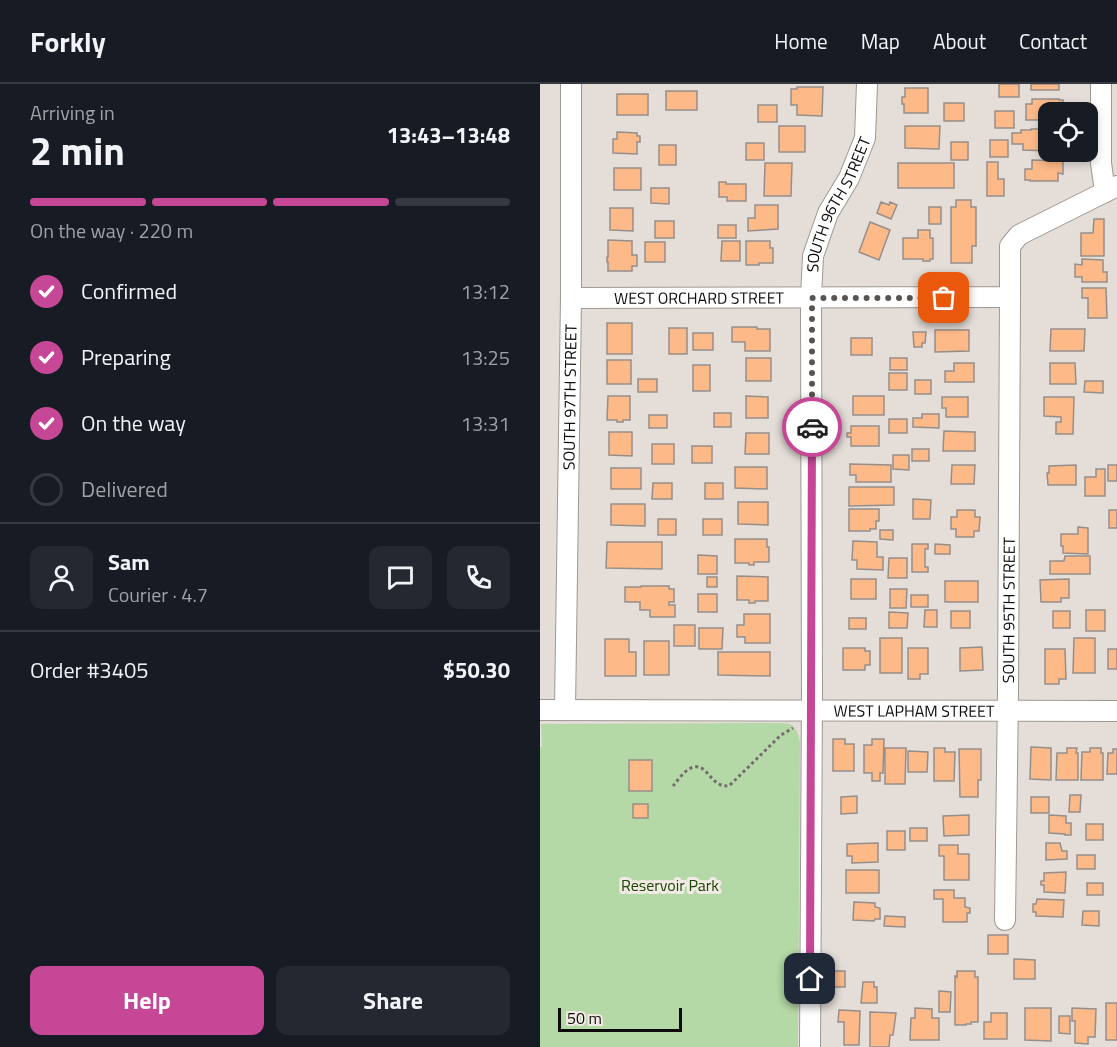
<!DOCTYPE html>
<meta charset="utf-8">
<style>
:root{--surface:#171b24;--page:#242831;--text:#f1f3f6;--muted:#9ea1a6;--line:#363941;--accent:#c54796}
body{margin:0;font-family:"Titillium Web",sans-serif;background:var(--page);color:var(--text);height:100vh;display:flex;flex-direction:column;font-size:22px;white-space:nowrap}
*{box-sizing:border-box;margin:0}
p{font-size:20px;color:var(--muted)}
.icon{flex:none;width:33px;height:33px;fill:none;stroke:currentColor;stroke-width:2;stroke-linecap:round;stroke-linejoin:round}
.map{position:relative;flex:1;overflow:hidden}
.sheet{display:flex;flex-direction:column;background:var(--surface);width:540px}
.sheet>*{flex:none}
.buttons{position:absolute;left:498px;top:18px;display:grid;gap:12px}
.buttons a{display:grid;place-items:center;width:60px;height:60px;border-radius:12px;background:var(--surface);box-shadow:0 3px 9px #0003;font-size:30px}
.scale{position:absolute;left:18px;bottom:15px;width:124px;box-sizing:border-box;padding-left:6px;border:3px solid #0d0b0a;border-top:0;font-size:16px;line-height:21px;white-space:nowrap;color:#0d0b0a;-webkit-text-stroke:4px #f1eae5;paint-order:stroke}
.pin{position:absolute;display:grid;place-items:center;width:51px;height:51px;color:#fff;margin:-26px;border-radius:12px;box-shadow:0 3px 9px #0006}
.courier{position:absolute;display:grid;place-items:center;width:60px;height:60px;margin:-30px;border:4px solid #c54796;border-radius:50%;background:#fff;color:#222;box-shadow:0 2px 8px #0007}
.overview em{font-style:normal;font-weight:700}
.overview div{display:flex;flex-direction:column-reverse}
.overview{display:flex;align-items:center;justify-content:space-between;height:102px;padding:0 30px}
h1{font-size:39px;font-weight:700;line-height:45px}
.bar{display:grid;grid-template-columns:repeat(4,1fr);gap:9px 6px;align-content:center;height:72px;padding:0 30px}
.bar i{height:8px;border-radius:4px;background:var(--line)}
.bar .on{background:var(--accent)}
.bar p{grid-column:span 4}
.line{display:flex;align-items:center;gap:15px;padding:0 30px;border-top:2px solid var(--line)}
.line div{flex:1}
.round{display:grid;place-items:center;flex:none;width:63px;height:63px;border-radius:12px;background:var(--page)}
ol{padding:0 30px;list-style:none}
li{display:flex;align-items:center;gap:18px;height:66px}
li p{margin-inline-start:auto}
li .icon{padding:6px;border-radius:50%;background:var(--accent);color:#fff;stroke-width:4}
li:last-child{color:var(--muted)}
li i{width:33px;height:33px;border:3px solid var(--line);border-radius:50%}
.button{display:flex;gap:12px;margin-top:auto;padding:12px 30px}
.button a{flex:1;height:69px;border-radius:12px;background:var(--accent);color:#fff;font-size:24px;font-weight:700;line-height:69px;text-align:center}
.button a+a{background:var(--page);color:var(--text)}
header{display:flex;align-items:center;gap:36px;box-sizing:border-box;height:84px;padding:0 30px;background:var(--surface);border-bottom:2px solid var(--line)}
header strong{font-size:28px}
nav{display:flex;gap:33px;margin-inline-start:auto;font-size:21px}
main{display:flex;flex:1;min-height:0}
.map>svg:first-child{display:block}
</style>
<header>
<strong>Forkly</strong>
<nav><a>Home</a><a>Map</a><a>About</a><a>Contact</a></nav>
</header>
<main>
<section class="sheet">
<div class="overview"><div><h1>2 min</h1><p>Arriving in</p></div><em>13:43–13:48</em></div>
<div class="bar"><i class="on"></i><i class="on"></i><i class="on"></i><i></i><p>On the way · 220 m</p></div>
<ol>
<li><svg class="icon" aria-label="check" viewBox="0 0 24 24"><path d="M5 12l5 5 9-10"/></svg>Confirmed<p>13:12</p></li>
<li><svg class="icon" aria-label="check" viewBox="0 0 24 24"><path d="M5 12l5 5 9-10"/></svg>Preparing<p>13:25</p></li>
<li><svg class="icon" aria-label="check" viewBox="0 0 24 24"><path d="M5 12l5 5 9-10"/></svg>On the way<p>13:31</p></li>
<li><i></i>Delivered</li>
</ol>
<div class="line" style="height:108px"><a class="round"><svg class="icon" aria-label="person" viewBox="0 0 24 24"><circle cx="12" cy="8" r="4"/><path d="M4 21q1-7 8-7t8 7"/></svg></a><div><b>Sam</b><p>Courier · 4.7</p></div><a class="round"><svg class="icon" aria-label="chat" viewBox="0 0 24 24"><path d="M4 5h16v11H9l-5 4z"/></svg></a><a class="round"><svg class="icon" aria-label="phone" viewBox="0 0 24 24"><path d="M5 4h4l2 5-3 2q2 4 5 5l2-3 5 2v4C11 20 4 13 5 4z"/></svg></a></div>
<div class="line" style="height:78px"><div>Order #3405</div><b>$50.30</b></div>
<div class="button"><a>Help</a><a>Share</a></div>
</section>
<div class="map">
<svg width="577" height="963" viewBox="0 0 577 963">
<rect width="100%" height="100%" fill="#e4ddd8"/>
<path fill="#b5d9a6" d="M232,639C250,639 256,638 260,658L258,963H0V663H2L1,640Z"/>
<path fill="#fdba88" stroke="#958e8a" stroke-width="1.5" d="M459,0H479V13H459Z
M491,0H519V6H491Z
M257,3H283L282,32L257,31V21H251V5H257Z
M365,4H388V29H364V20H362V13H365Z
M126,7H157V26H126Z
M77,10H108V31H77Z
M492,15H519V16H523V28H508V36H486V20H492Z
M404,19H424V37H404Z
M218,21H237V38H218Z
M455,27H474V44H455Z
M239,42H265V68H239Z
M365,42H400L399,65L365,64Z
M491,45H508V67L483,66V60H472V49H481V46H491Z
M77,48L97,49V52H100V58H97V70L73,69V55H77Z
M450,56H468V73H450Z
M411,58H428V76H411Z
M206,59H224V76H206Z
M119,61H136V81H119Z
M492,76L523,77V90L518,89V97H490V96H485V85H492Z
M447,78H458V95H464V112H447Z
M225,79H252L251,112H224Z
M358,79H414V104H358Z
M74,84H101V106H74Z
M179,98H186V100H206V117H187V113H179Z
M111,104H129V120L111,119Z
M416,116H431V123H436V162H432V179H411V123H416Z
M341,118L349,121L350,118L357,121L351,135L337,129Z
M215,121H238V145L208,147V134H215Z
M389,123H401V140H389Z
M70,124H93V147L70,146Z
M554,135H564V172H541V149H553Z
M115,137H134V154H115Z
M330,138L350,146L339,176L319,168Z
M178,141H196V154H178Z
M378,146H390V154H393V175H390V177H383V175H363V154H378Z
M68,156L92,157V171H97V182H92V187H68V178H67V173H68Z
M182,157H200V177H181Z
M206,157H230V164H233V179H219V181H206Z
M105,158H125V178H105Z
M542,175L563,176V188H567V198H542V193H535V180L542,181Z
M542,204H566L567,234H548V214H542Z
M67,239H92V270H67Z
M192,243H217V245H230V267H205V258H192Z
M129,244H147V270H129Z
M511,245H545L544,267H510Z
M395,246H429V267L395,268Z
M373,248H386L385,259H382V263H374Z
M153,249H173V266H153Z
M311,254H332V271H311Z
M206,274H231V297H206Z
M350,274H367V286H350Z
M67,276H91V300H67Z
M414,279H434V298H405V287H414Z
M510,279H535L536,300H510Z
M153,281H170V307H153Z
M349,289H367V306H349Z
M98,295H117V308H98Z
M375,296H391V310H375Z
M545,297H563V309L544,308Z
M68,312H90V336H83V338H77V336H67Z
M206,312L228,313V334H206Z
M313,312H344V331H313Z
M402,313H428V333H406V324H402Z
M504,313H534L533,350H516V338H521V333L504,332Z
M174,329H191V343H174Z
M382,330H399V344L373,343V334H382Z
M109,331H127V344H109Z
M349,335H367V349H349Z
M311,342H339V362H311V353H307V349H311Z
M404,347L435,348V367H403Z
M69,348H92V372L69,371Z
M206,349H229V370H205Z
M112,360H134V380H112Z
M152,362H172V379H152Z
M372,365H389V377H372Z
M353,371H369V386L353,385Z
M310,380L351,381V398H316V391H310Z
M412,381H435L434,400H411Z
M536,381V401H508L507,389H509V382Z
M568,381H577V397H568Z
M195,383H227V405L195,404Z
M71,384H101V405H71Z
M556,385H565V412H545V393H556Z
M113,399H132V415H112Z
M165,399H183V415H165Z
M309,403H354V421L309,422Z
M373,415L391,416L390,435H373Z
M198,418H228V441L198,440Z
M71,420H105V442L71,441Z
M309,425H339V437H336V445H330V447H309Z
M417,426H435V433H440L439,447H434V453H416V445H411V433H417Z
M569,426H577V444H569Z
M118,435H136V451H118Z
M163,435H182V451H163Z
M538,443L548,444V470L523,469V462H521V450H538Z
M340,446H353V456L340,455Z
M195,455H227V463H229V478H214V481H209V479H195Z
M313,457L337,458V473H343V486L317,485V476H312Z
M67,458H122V485L66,484Z
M372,460H388V465H385V483H388V488H372Z
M395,460L410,461V470H395Z
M158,471L177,472V490H158Z
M525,472H550V490H510V477H524Z
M349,474H367V494H348Z
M197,492L228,493V517H215V519H209V516H197Z
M167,493H177V503H167Z
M311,495H336V515H311Z
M529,495V514H521V518H501L500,496Z
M405,497H438V518H405Z
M101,502H129V505H134V518H129V521H135V533H110V526H100V518H85V503H101Z
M350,505H367L366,524H350Z
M158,510H177V528H158Z
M371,511H388V523H371Z
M385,526H397V543H384Z
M546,526H565V547H546Z
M411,527H430V544H411Z
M513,527H530V544H513Z
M349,528L368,529L367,544H349Z
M204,530H230V559H205V553H197V541H204Z
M309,534H326V545H309Z
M134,541H155V562H134Z
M159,544H183L182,565H159Z
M340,554H362V589H340Z
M534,554H555V589H533Z
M65,555H89V568H96V592H65Z
M104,557H129V591H104Z
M442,563L443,586L420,587V564Z
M303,564H325V567H330V581H325V586H303Z
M368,564H388V590H380V595H368Z
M505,565H525L526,595H519V600H505Z
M568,565H577V585H568Z
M178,568H230V592L178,591Z
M293,655H305V660H314V687H293Z
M332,655H344L343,689H340V697H332V689H324V661H332Z
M491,663L511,664V696L490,695Z
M345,664H366L365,700H345Z
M394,664H405V668H415L414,697H394Z
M527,664H537L536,669H538V696H516L517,669H527Z
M550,664H561V669H563V696H541L542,668H550Z
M419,665H441V696H438V713H420Z
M573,665H577V690H567L568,669H573Z
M368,667L388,668L387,688H368Z
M89,676H112V707H89Z
M530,711H541L540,728H529Z
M317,712V729L301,730V713Z
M491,713H509V729H491Z
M93,720H108V734H93Z
M429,731V751L404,752L403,732Z
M509,731L526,732V739H531V751H525V750L509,749Z
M546,740H563V756H546Z
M370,744H387V757H370Z
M347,747H365V766H347Z
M338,759V778L312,779V772H307V760Z
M506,759H520L522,767H527V775L506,776Z
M399,761H418V770H429V796H404V772H399Z
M537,771H555V785H537Z
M306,786H339V809H306Z
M526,788L525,809L504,808V801H501V797H504V789Z
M547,799H563V811H547Z
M394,806H414V814H425V823L430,824V829H427V838H403V815H394Z
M497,815L524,816L523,833L496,832V828H493V820H496Z
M314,818L335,819V823L340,824V835H335L334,837L313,836Z
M543,827H559V842L542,841Z
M345,832L365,833V843L344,842Z
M448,851H468V870H448Z
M474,875L495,876V895H474Z
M290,887H305V903H290Z
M417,887H435V893H438V938H431V940H426V941H415V892L417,893Z
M323,898H334V903H337V919H321Z
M399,907L411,908L410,928H399Z
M566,919H577V956H566Z
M375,924L392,925V934H399V956H370L371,934H375Z
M485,924H511V957L485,956Z
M532,924L556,925L555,953H548V960L535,959V937H532Z
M299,926L320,927L319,961H304V938H298Z
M330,928L356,929L353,951H350L349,963H330Z
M451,929H467V955H444V938H451Z
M519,932H530V950L519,949Z"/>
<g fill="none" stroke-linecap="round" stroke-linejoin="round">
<g stroke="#9e9893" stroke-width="22">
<g id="minor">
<path d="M561,0V79L565,108"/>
<path id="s1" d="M31,214L470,213V162L479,151L577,102"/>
<path id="s2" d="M25,625L31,214V0"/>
<path id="s3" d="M0,626L577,627"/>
<path id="s4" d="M465,836L468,609L470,213"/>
<path id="s5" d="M270,963L272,610L271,214L273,172L288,129L309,94L325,54L327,0"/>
</g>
</g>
<path stroke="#716d6a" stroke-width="3" stroke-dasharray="3 3" stroke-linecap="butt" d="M133,702C138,696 144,687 151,684C164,678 169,695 179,700C182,702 185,702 189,702L241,651L253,644"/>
<use href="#minor" stroke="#fff" stroke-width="20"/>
</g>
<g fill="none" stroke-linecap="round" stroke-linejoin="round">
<path stroke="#585452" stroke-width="6" stroke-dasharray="0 10.8" d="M272,343V214H404"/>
<path stroke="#c54796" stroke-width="8" d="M270,895L272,343"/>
</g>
<g text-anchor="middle" stroke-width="6" stroke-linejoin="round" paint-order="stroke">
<g font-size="16" fill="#0d0b0a" stroke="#f1eae5">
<text dy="6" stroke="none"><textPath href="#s5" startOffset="848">SOUTH 96TH STREET</textPath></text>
<text dy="6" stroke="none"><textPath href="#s1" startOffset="128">WEST ORCHARD STREET</textPath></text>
<text dy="6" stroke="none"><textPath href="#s2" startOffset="312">SOUTH 97TH STREET</textPath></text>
<text dy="6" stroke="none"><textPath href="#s4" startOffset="310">SOUTH 95TH STREET</textPath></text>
<text dy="6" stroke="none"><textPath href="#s3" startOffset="374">WEST LAPHAM STREET</textPath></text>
</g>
<g font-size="16" fill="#1b4601" stroke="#f1eae5">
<text x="130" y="807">Reservoir Park</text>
</g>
</g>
</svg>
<div class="buttons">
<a><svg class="icon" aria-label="locate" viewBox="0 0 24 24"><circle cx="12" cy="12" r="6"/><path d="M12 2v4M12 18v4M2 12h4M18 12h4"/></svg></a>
</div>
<div class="scale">50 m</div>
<div class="pin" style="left:404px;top:214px;background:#ea580c"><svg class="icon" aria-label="bag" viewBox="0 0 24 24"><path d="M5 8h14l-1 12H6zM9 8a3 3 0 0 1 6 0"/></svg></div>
<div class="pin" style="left:270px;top:895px;background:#1f2937"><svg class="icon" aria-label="home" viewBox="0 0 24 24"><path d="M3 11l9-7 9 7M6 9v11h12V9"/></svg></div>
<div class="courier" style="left:272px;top:343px"><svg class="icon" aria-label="car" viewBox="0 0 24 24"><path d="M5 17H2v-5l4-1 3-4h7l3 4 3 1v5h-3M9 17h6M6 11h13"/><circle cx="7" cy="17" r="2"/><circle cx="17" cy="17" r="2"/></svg></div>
</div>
</main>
